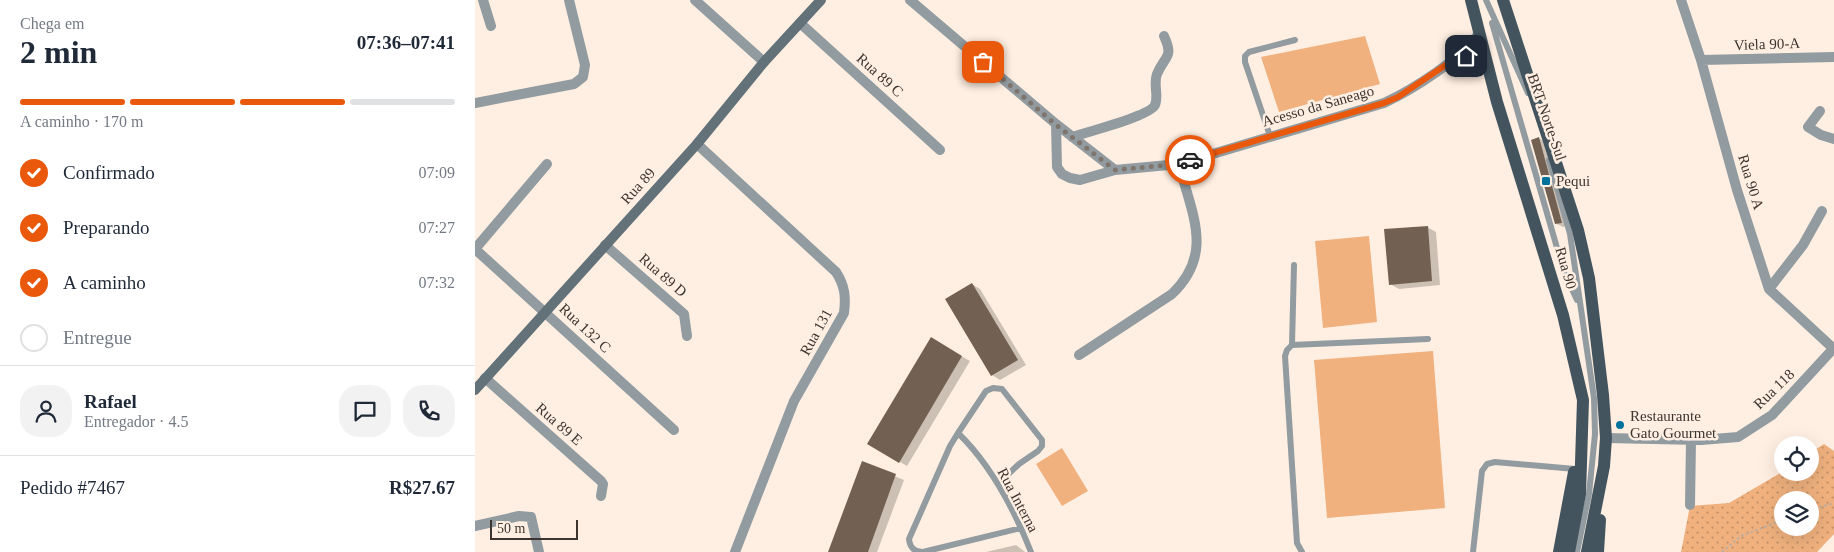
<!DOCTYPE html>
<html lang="pt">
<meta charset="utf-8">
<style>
:root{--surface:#fff;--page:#f2f2f3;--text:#1f2937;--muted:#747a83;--line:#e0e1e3;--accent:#ea580c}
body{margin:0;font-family:"Times New Roman",serif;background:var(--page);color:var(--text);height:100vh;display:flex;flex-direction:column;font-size:19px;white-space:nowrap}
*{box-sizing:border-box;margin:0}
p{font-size:16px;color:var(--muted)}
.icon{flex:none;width:28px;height:28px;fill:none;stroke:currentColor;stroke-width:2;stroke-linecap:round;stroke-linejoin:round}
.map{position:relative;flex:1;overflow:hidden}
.details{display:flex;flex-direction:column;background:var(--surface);width:475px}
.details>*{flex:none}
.fabs{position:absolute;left:1299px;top:436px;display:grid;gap:10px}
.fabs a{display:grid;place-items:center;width:45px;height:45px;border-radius:50%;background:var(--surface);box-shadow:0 5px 20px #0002;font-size:25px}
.scale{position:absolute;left:15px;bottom:12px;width:88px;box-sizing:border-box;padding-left:5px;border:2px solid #3c342e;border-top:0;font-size:14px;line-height:18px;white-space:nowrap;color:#3c342e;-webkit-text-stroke:4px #ffefe2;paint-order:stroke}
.pin{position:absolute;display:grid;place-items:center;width:42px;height:42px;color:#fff;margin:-21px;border-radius:10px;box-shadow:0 2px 8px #0006}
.courier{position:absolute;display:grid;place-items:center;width:50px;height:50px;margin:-25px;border:4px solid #ea580c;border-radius:50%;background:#fff;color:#222;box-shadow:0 1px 6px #0007}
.overview em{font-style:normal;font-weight:800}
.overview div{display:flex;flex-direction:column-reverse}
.overview{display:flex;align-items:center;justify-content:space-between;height:85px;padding:0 20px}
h1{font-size:32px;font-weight:800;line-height:38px}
.bar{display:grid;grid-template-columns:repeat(4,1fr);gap:8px 5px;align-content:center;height:60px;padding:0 20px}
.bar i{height:6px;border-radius:4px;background:var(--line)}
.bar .current{background:var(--accent)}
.bar p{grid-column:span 4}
.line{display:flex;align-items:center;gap:12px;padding:0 20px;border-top:1px solid var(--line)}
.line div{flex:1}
.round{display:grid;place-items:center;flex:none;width:52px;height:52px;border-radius:20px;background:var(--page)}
ol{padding:0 20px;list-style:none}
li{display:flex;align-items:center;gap:15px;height:55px}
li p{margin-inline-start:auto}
li .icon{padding:5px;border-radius:50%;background:var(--accent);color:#fff;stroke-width:4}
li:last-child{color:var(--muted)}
li i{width:28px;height:28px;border:2px solid var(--line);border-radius:50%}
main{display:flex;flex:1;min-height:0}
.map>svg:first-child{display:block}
</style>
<main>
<section class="details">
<div class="overview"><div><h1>2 min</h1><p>Chega em</p></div><em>07:36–07:41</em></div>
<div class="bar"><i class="current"></i><i class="current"></i><i class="current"></i><i></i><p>A caminho · 170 m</p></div>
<ol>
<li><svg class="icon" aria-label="check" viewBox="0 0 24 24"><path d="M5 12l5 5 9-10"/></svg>Confirmado<p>07:09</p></li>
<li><svg class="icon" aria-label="check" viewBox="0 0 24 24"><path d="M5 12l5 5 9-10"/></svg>Preparando<p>07:27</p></li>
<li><svg class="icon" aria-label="check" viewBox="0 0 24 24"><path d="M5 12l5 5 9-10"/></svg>A caminho<p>07:32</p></li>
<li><i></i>Entregue</li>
</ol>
<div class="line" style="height:90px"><a class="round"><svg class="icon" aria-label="person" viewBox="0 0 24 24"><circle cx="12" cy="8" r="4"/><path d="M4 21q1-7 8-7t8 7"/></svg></a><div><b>Rafael</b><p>Entregador · 4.5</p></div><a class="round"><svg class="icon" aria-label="chat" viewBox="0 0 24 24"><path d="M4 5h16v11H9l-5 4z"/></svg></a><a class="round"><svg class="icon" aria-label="phone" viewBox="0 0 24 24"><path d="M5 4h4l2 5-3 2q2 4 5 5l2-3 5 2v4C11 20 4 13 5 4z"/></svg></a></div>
<div class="line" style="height:65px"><div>Pedido #7467</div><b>R$27.67</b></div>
</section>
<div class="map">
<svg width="1359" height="552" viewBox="0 0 1359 552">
<defs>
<pattern id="park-dots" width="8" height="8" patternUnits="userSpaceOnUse" patternTransform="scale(1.25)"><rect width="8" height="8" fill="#f0b17e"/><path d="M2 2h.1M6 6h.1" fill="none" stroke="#c49168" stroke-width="1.8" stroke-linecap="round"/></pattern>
</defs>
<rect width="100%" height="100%" fill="#ffefe2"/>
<path fill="url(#park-dots)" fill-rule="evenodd" d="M1349,444L1359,451V534L1342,552H1206L1215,506L1254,503L1307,472H1335V453ZM1308,500H1335V528H1308Z"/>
<path fill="#f0b17e" d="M890,36L905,84L804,112L786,57Z
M894,236L902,322L848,328L840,241Z
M958,351L970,508L852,518L839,360Z
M587,448L613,491L587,506L561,464Z"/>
<path fill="#0003" d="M1064,138L1070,142L1092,226L1088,227L1082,224Z
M952,227L961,232L965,285L924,289L915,284Z
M497,284L505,289L551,365L525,380L517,375Z
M456,339L495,361L432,466L394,444Z
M387,463L429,480L402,552H355Z
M541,545L550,552H511Z"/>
<path fill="#726153" d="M1064,137L1087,223L1080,224L1056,140Z
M953,226L957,281L914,285L909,229Z
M497,283L543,360L516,376L470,299Z
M456,337L487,356L424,463L392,444Z
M387,461L421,474L393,552H353Z"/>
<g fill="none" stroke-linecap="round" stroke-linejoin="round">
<path stroke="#bcafa4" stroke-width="2" stroke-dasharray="2.5 2.5" stroke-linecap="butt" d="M1335,510L1359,503
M1247,552L1266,536L1308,520"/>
<path stroke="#919ba0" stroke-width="6" d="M1011,0L1053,93
M1017,23L1089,272L1102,300
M795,136L770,62V56L774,52L820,40
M1074,160L1095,234L1119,398L1120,434L1114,494L1102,552
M819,265L817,345L812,350L810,356L822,543L827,552
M817,345L953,339
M483,433L511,391L518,388L527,389L567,440V446L563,451L544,464L523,484
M447,552C439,551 435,548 434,539L475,446L483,433C516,465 539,509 556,552
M448,552L546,528
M998,552L1007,471L1012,464L1020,462L1100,469"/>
<path stroke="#919ba0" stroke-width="10" d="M8,0L16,26
M220,0L289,62
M435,0L581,124L640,170
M1206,0L1226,60L1262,190L1294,289L1359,349
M325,23L465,150
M982,57L1004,54L1009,56
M1226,60L1359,57
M0,103L99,84L108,77L110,65L94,0
M1345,111L1333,127L1346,135L1359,139
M581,124L582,167L587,174L595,178L605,180L640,170L704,164L909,103C937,90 988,58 1004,33
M597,137C612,132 675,116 680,105C684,96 678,84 682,74C690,55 699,58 689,36
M222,144L361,272C370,286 371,297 369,313L319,401L260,552
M72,164L0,249L199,430
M130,245L209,314L212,336
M1294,289L1328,245L1347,211
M604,355L697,294C740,253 716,213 704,164
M10,378L126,481L128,484L126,496
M1131,438L1226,440L1263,437L1297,415L1359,348
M1215,505L1216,440
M0,526L44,516L56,517L64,552"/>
<path stroke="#637179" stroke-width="10" d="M0,390L222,144L289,62L346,0"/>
<path stroke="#43545e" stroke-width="12" d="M996,0L1022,102L1088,315L1108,400L1105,494L1094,552
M1028,0L1103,230L1114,278L1128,395L1131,438L1129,466L1112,552
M1084,552L1099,472
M1123,552L1125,520"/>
</g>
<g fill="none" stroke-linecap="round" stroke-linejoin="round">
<path stroke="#80756d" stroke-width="5" stroke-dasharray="0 9" d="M508,62L580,124L640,170L704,164L715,160"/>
<path stroke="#ea580c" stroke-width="6" d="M715,160L909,103L923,97L981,58L991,56"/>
</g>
<g fill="#00739d" stroke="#ffefe2" stroke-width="2">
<rect x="1066" y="176" width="10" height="10" rx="2.5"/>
<circle cx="1145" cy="425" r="5"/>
</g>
<g text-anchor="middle" stroke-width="5" stroke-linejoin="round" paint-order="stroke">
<g font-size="15" fill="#3c342e" stroke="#ffefe2">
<text transform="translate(1292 44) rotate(-2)" y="5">Viela 90-A</text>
<text transform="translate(405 75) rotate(42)" y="5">Rua 89 C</text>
<text transform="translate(843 106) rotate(-16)" y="5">Acesso da Saneago</text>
<text transform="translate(1072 117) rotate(71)" y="5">BRT Norte-Sul</text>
<text transform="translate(1276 182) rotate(73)" y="5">Rua 90 A</text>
<text transform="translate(163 186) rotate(-48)" y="5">Rua 89</text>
<text transform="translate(1091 268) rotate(74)" y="5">Rua 90</text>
<text transform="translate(188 275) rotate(41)" y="5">Rua 89 D</text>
<text transform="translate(110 328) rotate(43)" y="5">Rua 132 C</text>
<text transform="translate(341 332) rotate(-61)" y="5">Rua 131</text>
<text transform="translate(1299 389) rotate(-44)" y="5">Rua 118</text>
<text transform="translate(84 424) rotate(41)" y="5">Rua 89 E</text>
<text transform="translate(543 500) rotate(62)" y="5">Rua Interna</text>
</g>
<g font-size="15" fill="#3c342e" stroke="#ffefe2" text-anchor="start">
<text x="1081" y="186">Pequi</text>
<text x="1155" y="421">Restaurante<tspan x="1155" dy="17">Gato Gourmet</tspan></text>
</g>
</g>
</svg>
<div class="fabs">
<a><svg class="icon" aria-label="locate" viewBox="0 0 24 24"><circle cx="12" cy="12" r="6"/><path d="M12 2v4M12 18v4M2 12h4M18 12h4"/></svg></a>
<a><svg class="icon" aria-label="layers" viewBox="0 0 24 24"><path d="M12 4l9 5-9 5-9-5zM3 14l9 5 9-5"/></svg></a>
</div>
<div class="scale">50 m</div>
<div class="pin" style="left:508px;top:62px;background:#ea580c"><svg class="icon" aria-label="bag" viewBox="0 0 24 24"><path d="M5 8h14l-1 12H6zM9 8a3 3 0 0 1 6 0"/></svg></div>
<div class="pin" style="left:991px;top:56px;background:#1f2937"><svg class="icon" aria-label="home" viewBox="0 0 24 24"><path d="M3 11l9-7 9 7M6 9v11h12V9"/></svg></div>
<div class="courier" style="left:715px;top:160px"><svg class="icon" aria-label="car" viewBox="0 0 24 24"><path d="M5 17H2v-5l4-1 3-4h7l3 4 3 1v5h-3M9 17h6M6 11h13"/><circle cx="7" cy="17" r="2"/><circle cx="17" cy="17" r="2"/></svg></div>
</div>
</main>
